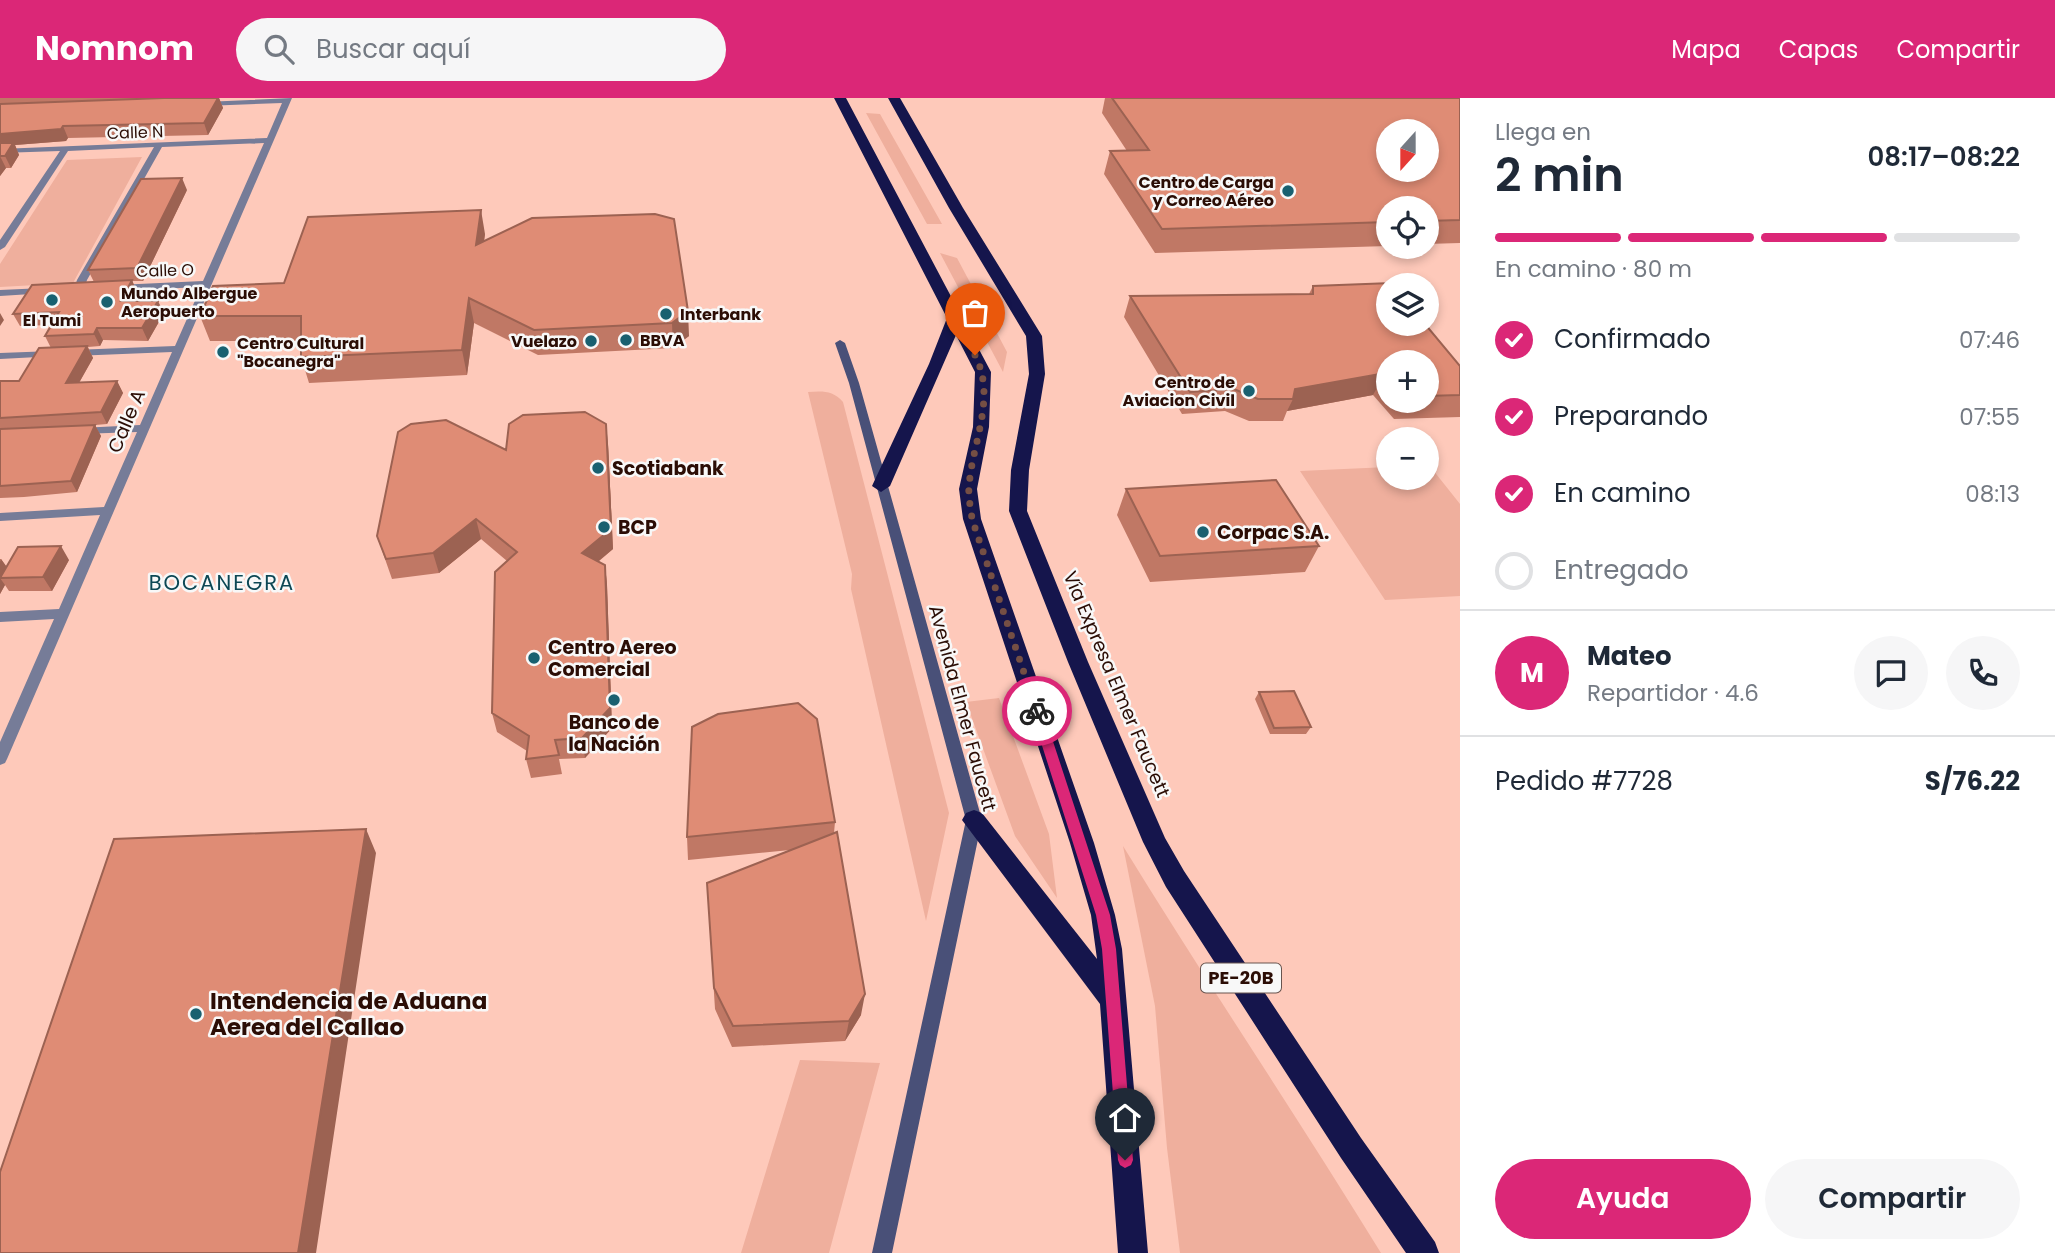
<!DOCTYPE html>
<html lang="es">
<meta charset="utf-8">
<style>
:root{--surface:#fff;--page:#f6f6f7;--text:#1f2937;--muted:#747a83;--line:#e0e1e3;--accent:#db2777}
body{margin:0;font-family:Poppins,sans-serif;background:var(--page);color:var(--text);height:100vh;display:flex;flex-direction:column;font-size:26px;white-space:nowrap}
*{box-sizing:border-box;margin:0}
p{font-size:23px;color:var(--muted)}
.icon{flex:none;width:38px;height:38px;fill:none;stroke:currentColor;stroke-width:2;stroke-linecap:round;stroke-linejoin:round}
.map{position:relative;flex:1;overflow:hidden}
.details{display:flex;flex-direction:column;background:var(--surface);width:595px}
.details>*{flex:none}
.needle{width:46px;rotate:201deg}
.fabs{position:absolute;left:1376px;top:21px;display:grid;gap:14px}
.fabs a{display:grid;place-items:center;width:63px;height:63px;border-radius:50%;background:var(--surface);box-shadow:0 4px 10px #0003;font-size:35px}
.pin{position:absolute;display:grid;place-items:center;width:60px;height:60px;color:#fff;margin:-72px -30px;border-radius:50% 50% 50% 0;rotate:-45deg;box-shadow:0 0 7px #0007}
.pin .icon{rotate:45deg}
.courier{position:absolute;display:grid;place-items:center;width:70px;height:70px;margin:-35px;border:5px solid #db2777;border-radius:50%;background:#fff;color:#222;box-shadow:0 2px 9px #0007}
.overview em{font-style:normal;font-weight:600}
.overview div{display:flex;flex-direction:column-reverse}
.overview{display:flex;align-items:center;justify-content:space-between;height:119px;padding:0 35px}
h1{font-size:46px;font-weight:600;line-height:52px}
.bar{display:grid;grid-template-columns:repeat(4,1fr);gap:10px 7px;align-content:center;height:84px;padding:0 35px}
.bar i{height:9px;border-radius:5px;background:var(--line)}
.bar .active{background:var(--accent)}
.bar p{grid-column:span 4}
.line{display:flex;align-items:center;gap:18px;padding:0 35px;border-top:2px solid var(--line)}
.line div{flex:1}
.round{display:grid;place-items:center;flex:none;width:74px;height:74px;border-radius:37px;background:var(--page)}
ol{padding:0 35px;list-style:none}
li{display:flex;align-items:center;gap:21px;height:77px}
li p{margin-inline-start:auto}
li .icon{padding:7px;border-radius:50%;background:var(--accent);color:#fff;stroke-width:4}
li:last-child{color:var(--muted)}
li i{width:38px;height:38px;border:4px solid var(--line);border-radius:50%}
.action{display:flex;gap:14px;margin-top:auto;padding:14px 35px}
.action a{flex:1;height:80px;border-radius:42px;background:var(--accent);color:#fff;font-size:28px;font-weight:600;line-height:80px;text-align:center}
.action a+a{background:var(--page);color:var(--text)}
header{display:flex;align-items:center;gap:42px;box-sizing:border-box;height:98px;padding:0 35px;background:var(--accent);color:#fff}
header strong{font-size:33px}
nav{display:flex;gap:38px;margin-inline-start:auto;font-size:24px}
.search{width:490px;height:63px;background:var(--page);display:flex;align-items:center;gap:18px;box-sizing:border-box;padding:0 24px;border-radius:38px;color:var(--muted);font-size:26px}
main{display:flex;flex:1;min-height:0}
.map>svg:first-child{display:block}
</style>
<header>
<strong>Nomnom</strong>
<div class="search"><svg class="icon" aria-label="search" viewBox="0 0 24 24"><circle cx="10" cy="10" r="6"/><path d="M15 15l6 6"/></svg>Buscar aquí</div>
<nav><a>Mapa</a><a>Capas</a><a>Compartir</a></nav>
</header>
<main>
<div class="map">
<svg width="1460" height="1155" viewBox="0 0 1460 1155">
<rect width="100%" height="100%" fill="#fec9ba"/>
<path fill="#efaf9d" d="M866,15L880,16L942,126H927Z
M142,59L73,185L0,189V166L67,62Z
M940,155L957,160L1007,254L1003,274Z
M808,294C822,293 833,292 843,304L949,715L926,823L851,491L852,476Z
M1426,367H1429L1460,406V498L1385,502L1300,373L1388,369V380H1426Z
M999,600L1049,736L1057,800L1015,738L966,604Z
M1123,748C1207,885 1297,1018 1381,1155H1180L1167,1050L1155,908Z
M800,962L880,965L829,1155H741Z"/>
<g fill="none" stroke-linecap="round" stroke-linejoin="round">
<path fill="#767c98" fill-rule="evenodd" d="M292,0L7,661L5,665L0,667V644L54,521L0,524V514L59,511L100,417L0,423V415L104,409L137,334L80,336L74,333L80,330L140,327L172,254L73,258L68,255L73,252L175,248L201,189L117,193L112,190L117,187L203,183L264,45L162,49L87,182L84,191L79,194L74,191L77,182L154,49L68,53L5,149L0,152V142L60,53L0,55V51L267,40L282,5L204,8L200,6L204,4Z
M44,190L49,193L47,195L0,198V192Z
M53,253L57,254V258L0,261V255Z"/>
<path fill="#495078" fill-rule="evenodd" d="M840,242L845,245L859,285L982,722L892,1155H872L966,722L849,285L835,245Z"/>
<path fill="#15154c" fill-rule="evenodd" d="M834,0H846L991,274L989,329L977,391L981,421L1094,745L1115,817L1122,851L1148,1155H1118L1100,906L962,722L966,715L974,712L982,715L1097,861L1091,817L1070,745L963,421L959,391L973,329L975,274L956,237L890,388L881,394L872,388L929,266L947,220Z
M888,0H900L963,110L1042,238L1045,276L1029,372L1027,413L1088,564L1165,740L1184,773L1361,1040L1435,1144L1439,1155H1406L1341,1060L1166,789L1143,744L1068,564L1009,413L1011,372L1029,276L1026,238L949,110Z"/>
</g>
<path fill="#c07865" fill-rule="evenodd" d="M0,0H222H219L223,10L208,37L68,40L66,43L15,47L19,57L11,70H6L0,78Z
M1105,0H1460V145L1426,146V110H1388V148L1155,155L1104,76L1110,53H1127L1102,15Z
M187,92L143,183H132L137,194L133,203L164,215L148,243L103,242L100,248L88,249L93,260L79,285L117,283L123,295L107,326L95,327L101,338L77,394L24,399L0,400V283H19L51,250L45,238L51,227L20,228L13,216L94,184L88,172Z
M532,120L689,238L673,250L538,257L474,225L467,277L309,285L301,259V243H210L200,218L284,185L485,136L484,143Z
M1313,188L1460,268V319L1394,321L1373,297L1287,313L1283,323H1249L1225,313L1182,316L1124,219L1130,198L1309,196ZM1388,264H1426V303H1388Z
M608,346L613,451L598,464L605,467L607,487L612,630L585,660L559,661L562,676L531,680L526,661L527,653L497,634L492,615L507,463L481,441L439,475L392,481L377,438L506,352Z
M1126,391L1319,448L1305,474L1150,484L1117,417Z
M0,461H1L6,468L69,462L52,493H9L5,487L0,496Z
M1259,594L1311,629L1306,636H1270L1255,601Z
M835,724L834,735L861,917L845,943L732,949L715,911L707,785L790,752L688,762L687,739Z"/>
<path fill="#9c6252" d="M218,0H219L223,10L208,37L204,25Z
M63,28L68,40L66,43L15,47L19,57L11,70L0,48V36Z
M0,58L6,70L0,78Z
M182,80L187,92L143,183L137,170Z
M481,112L485,136L480,171L476,147Z
M132,182L137,194L126,215L121,203Z
M469,200L474,225L467,277L462,252Z
M158,203L164,215L148,243L142,230Z
M688,213L689,238L673,250L672,225Z
M0,215L4,222L0,228Z
M97,230L103,242L100,248L94,236Z
M87,248L93,260L72,297L66,285Z
M1385,275L1373,297L1287,313L1293,301L1295,291Z
M117,283L123,295L107,326L101,314Z
M606,326L608,346L613,451L584,475L582,455Z
M95,327L101,338L77,394L71,383Z
M476,421L481,441L439,475L433,455Z
M61,448L69,462L52,493L43,479Z
M1,461L11,475L0,480V464Z
M605,467L607,487L612,630L585,660L582,640Z
M0,480L5,487L0,496Z
M366,731L376,755L316,1155H298Z
M865,896L861,917L845,943L849,923Z"/>
<path fill="#df8c75" stroke="#9c6252" stroke-width="2" fill-rule="evenodd" d="M164,0H218L204,25L63,28L61,31L0,36V6Z
M1112,0H1460V122L1426,123V110H1388V124L1162,131L1110,53L1149,52ZM1388,33H1426V72H1388Z
M0,45H13L5,58H0Z
M182,80L137,170L88,172L141,81Z
M481,112L476,147L532,120L655,116L674,121L688,213L672,225L534,232L469,200L462,252L301,259V218H200L213,188L284,185L308,119Z
M132,182L121,203H158L142,230H97L94,236L45,238L59,214L13,216L32,187Z
M1392,185L1394,187H1388V226H1425L1460,268V297L1426,298V264H1388V279L1385,275L1295,291L1293,301H1258L1234,291L1190,294L1130,198L1313,196V188Z
M87,248L66,285L117,283L101,314L0,320V283H19L39,250Z
M585,314L606,326L611,431L582,455L605,467L610,610L582,640L555,642L559,657L526,661L529,638L492,615L495,474L517,454L476,421L433,455L386,461L377,438L398,334L411,326L446,322L506,352L509,326L523,317Z
M95,327L71,383L0,388V331Z
M1276,382L1319,448L1160,458L1126,391Z
M61,448L43,479L0,480L18,449Z
M1294,593L1311,629L1274,630L1259,594Z
M798,605L817,621L835,724L687,739L692,629L718,616Z
M366,731L298,1155H0V1074L114,741Z
M837,734L865,896L849,923L733,928L714,890L707,785Z"/>
<path fill="#db2777" d="M1037,608L1043,613L1110,817L1116,851L1133,1062L1131,1067L1125,1070L1120,1067L1118,1062L1102,851L1096,817L1031,613Z"/>
<g fill="none" stroke-linecap="round" stroke-linejoin="round">
<path stroke="#754f44" stroke-width="7" stroke-dasharray="0 12.6" d="M975,257C997,300 972,344 969,389C968,399 971,411 972,421L1037,613"/>
</g>
<g fill="#196070" stroke="#f8f8f8" stroke-width="2.5">
<circle cx="1288" cy="93" r="7"/>
<circle cx="52" cy="202" r="7"/>
<circle cx="107" cy="204" r="7"/>
<circle cx="666" cy="216" r="7"/>
<circle cx="626" cy="242" r="7"/>
<circle cx="591" cy="243" r="7"/>
<circle cx="223" cy="254" r="7"/>
<circle cx="1249" cy="293" r="7"/>
<circle cx="598" cy="370" r="7"/>
<circle cx="604" cy="429" r="7"/>
<circle cx="1203" cy="434" r="7"/>
<circle cx="534" cy="560" r="7"/>
<circle cx="614" cy="602" r="7"/>
<circle cx="196" cy="916" r="7"/>
</g>
<g text-anchor="middle" stroke-width="5" stroke-linejoin="round" paint-order="stroke">
<g font-size="16" fill="#2b0d05" stroke="#f8f8f8">
<text transform="translate(135 34) rotate(-2)" y="6">Calle N</text>
<text transform="translate(165 172) rotate(-2)" y="6">Calle O</text>
</g>
<g font-size="16" font-weight="bold" fill="#2b0d05" stroke="#f8f8f8" text-anchor="start">
<text x="1274" y="90" text-anchor="end">Centro de Carga<tspan x="1274" dy="18">y Correo Aéreo</tspan></text>
<text x="121" y="201">Mundo Albergue<tspan x="121" dy="18">Aeropuerto</tspan></text>
<text x="680" y="222">Interbank</text>
<text x="52" y="228" text-anchor="middle">El Tumi</text>
<text x="640" y="248">BBVA</text>
<text x="577" y="249" text-anchor="end">Vuelazo</text>
<text x="237" y="251">Centro Cultural<tspan x="237" dy="18">"Bocanegra"</tspan></text>
<text x="1235" y="290" text-anchor="end">Centro de<tspan x="1235" dy="18">Aviacion Civil</tspan></text>
</g>
<rect fill="#f8f8f8" stroke="#68544e" stroke-width="2" x="1201" y="865.5" width="80" height="29" rx="5"/>
<g font-size="18" font-weight="bold" fill="#2b0d05">
<text x="1241" y="886">PE-20B</text>
</g>
<g font-size="19" fill="#2b0d05" stroke="#f8f8f8">
<text transform="translate(126 323) rotate(-67)" y="7">Calle A</text>
<text transform="translate(1117 586) rotate(67)" y="7">Vía Expresa Elmer Faucett</text>
<text transform="translate(963 610) rotate(75)" y="7">Avenida Elmer Faucett</text>
</g>
<g font-size="19" font-weight="bold" fill="#2b0d05" stroke="#f8f8f8" text-anchor="start">
<text x="612" y="377">Scotiabank</text>
<text x="618" y="436">BCP</text>
<text x="1217" y="441">Corpac S.A.</text>
<text x="548" y="556">Centro Aereo<tspan x="548" dy="22">Comercial</tspan></text>
<text x="614" y="631" text-anchor="middle">Banco de<tspan x="614" dy="22">la Nación</tspan></text>
</g>
<g font-size="21" letter-spacing="2" fill="#0d4754" stroke="#f8f8f8">
<text x="222" y="492">BOCANEGRA</text>
</g>
<g font-size="23" font-weight="bold" fill="#2b0d05" stroke="#f8f8f8" text-anchor="start">
<text x="210" y="911">Intendencia de Aduana<tspan x="210" dy="26">Aerea del Callao</tspan></text>
</g>
</g>
</svg>
<div class="fabs">
<a><svg class="needle" viewBox="-14 -14 28 28"><path d="M0-13l5 13h-10z" fill="#e53935"/><path d="M0 13l5-13h-10z" fill="#747a83"/></svg></a>
<a><svg class="icon" aria-label="locate" viewBox="0 0 24 24"><circle cx="12" cy="12" r="6"/><path d="M12 2v4M12 18v4M2 12h4M18 12h4"/></svg></a>
<a><svg class="icon" aria-label="layers" viewBox="0 0 24 24"><path d="M12 4l9 5-9 5-9-5zM3 14l9 5 9-5"/></svg></a>
<a>+</a>
<a>−</a>
</div>
<div class="pin" style="left:975px;top:257px;background:#ea580c"><svg class="icon" aria-label="bag" viewBox="0 0 24 24"><path d="M5 8h14l-1 12H6zM9 8a3 3 0 0 1 6 0"/></svg></div>
<div class="pin" style="left:1125px;top:1062px;background:#1f2937"><svg class="icon" aria-label="home" viewBox="0 0 24 24"><path d="M3 11l9-7 9 7M6 9v11h12V9"/></svg></div>
<div class="courier" style="left:1037px;top:613px"><svg class="icon" aria-label="bike" viewBox="0 0 24 24"><circle cx="6" cy="16" r="4"/><circle cx="18" cy="16" r="4"/><path d="M6 16l4-8h5l3 8M10 8l3 8H6M13 5h3"/></svg></div>
</div>
<section class="details">
<div class="overview"><div><h1>2 min</h1><p>Llega en</p></div><em>08:17–08:22</em></div>
<div class="bar"><i class="active"></i><i class="active"></i><i class="active"></i><i></i><p>En camino · 80 m</p></div>
<ol>
<li><svg class="icon" aria-label="check" viewBox="0 0 24 24"><path d="M5 12l5 5 9-10"/></svg>Confirmado<p>07:46</p></li>
<li><svg class="icon" aria-label="check" viewBox="0 0 24 24"><path d="M5 12l5 5 9-10"/></svg>Preparando<p>07:55</p></li>
<li><svg class="icon" aria-label="check" viewBox="0 0 24 24"><path d="M5 12l5 5 9-10"/></svg>En camino<p>08:13</p></li>
<li><i></i>Entregado</li>
</ol>
<div class="line" style="height:126px"><b class="round" style="background:var(--accent);color:#fff">M</b><div><b>Mateo</b><p>Repartidor · 4.6</p></div><a class="round"><svg class="icon" aria-label="chat" viewBox="0 0 24 24"><path d="M4 5h16v11H9l-5 4z"/></svg></a><a class="round"><svg class="icon" aria-label="phone" viewBox="0 0 24 24"><path d="M5 4h4l2 5-3 2q2 4 5 5l2-3 5 2v4C11 20 4 13 5 4z"/></svg></a></div>
<div class="line" style="height:91px"><div>Pedido #7728</div><b>S/76.22</b></div>
<div class="action"><a>Ayuda</a><a>Compartir</a></div>
</section>
</main>
